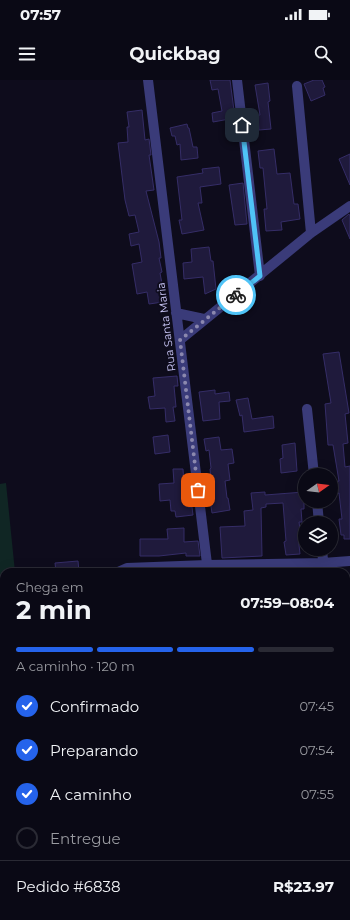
<!DOCTYPE html>
<html lang="pt">
<meta charset="utf-8">
<style>
:root{--surface:#0a0915;--page:#13121e;--text:#f1f3f6;--muted:#999aa0;--line:#2a2a34;--accent:#2563eb}
body{margin:0;font-family:Montserrat,sans-serif;background:var(--page);color:var(--text);height:100vh;display:flex;flex-direction:column;font-size:15px;white-space:nowrap}
*{box-sizing:border-box;margin:0}
p{font-size:13px;color:var(--muted)}
.icon{flex:none;width:22px;height:22px;fill:none;stroke:currentColor;stroke-width:2;stroke-linecap:round;stroke-linejoin:round}
.map{position:relative;flex:1;overflow:hidden}
.side{position:absolute;left:0px;top:488px;width:350px;height:352px;display:flex;flex-direction:column;background:var(--surface);border-radius:12px 12px 0 0;box-shadow:0 4px 16px #0002,0 0 0 1px var(--line)}
.side>*{flex:none}
.needle{width:26px;rotate:76deg}
.tools{position:absolute;left:298px;top:388px;display:grid;gap:8px}
.tools a{display:grid;place-items:center;width:40px;height:40px;border-radius:50%;background:var(--surface);box-shadow:0 4px 16px #0002,0 0 0 1px var(--line);font-size:20px}
.pin{position:absolute;display:grid;place-items:center;width:34px;height:34px;color:#fff;margin:-17px;border-radius:8px;box-shadow:0 2px 6px #0006}
.courier{position:absolute;display:grid;place-items:center;width:40px;height:40px;margin:-20px;border:3px solid #4fc3f7;border-radius:50%;background:#fff;color:#222;box-shadow:0 1px 5px #0007}
.headline em{font-style:normal;font-weight:700}
.headline div{display:flex;flex-direction:column-reverse}
.headline{display:flex;align-items:center;justify-content:space-between;height:68px;padding:0 16px}
h1{font-size:26px;font-weight:700;line-height:30px}
.bar{display:grid;grid-template-columns:repeat(4,1fr);gap:6px 4px;align-content:center;height:48px;padding:0 16px}
.bar i{height:5px;border-radius:3px;background:var(--line)}
.bar .on{background:var(--accent)}
.bar p{grid-column:span 4}
.line{display:flex;align-items:center;gap:10px;padding:0 16px;border-top:1px solid var(--line)}
.line div{flex:1}
ol{padding:0 16px;list-style:none}
li{display:flex;align-items:center;gap:12px;height:44px}
li p{margin-inline-start:auto}
li .icon{padding:4px;border-radius:50%;background:var(--accent);color:#fff;stroke-width:4}
li:last-child{color:var(--muted)}
li i{width:22px;height:22px;border:2px solid var(--line);border-radius:50%}
.status{display:flex;justify-content:space-between;align-items:center;height:28px;padding:0 20px;background:var(--surface);direction:ltr}
.status svg{height:11px;fill:currentColor}
header{display:flex;justify-content:space-between;align-items:center;height:52px;padding:0 16px;background:var(--surface);font-size:18px;font-weight:700}
.map>svg:first-child{display:block}
</style>
<div class="status"><b>07:57</b><svg viewBox="0 0 49 12"><path d="M0 12V9h3v3zM5 12V6h3v6zM10 12V3h3v9zM15 12V0h3v12zM26 1h20v11H26zM47 4h2v5h-2z"/></svg></div>
<header><svg class="icon" aria-label="menu" viewBox="0 0 24 24"><path d="M4 6h16M4 12h16M4 18h16"/></svg>Quickbag<svg class="icon" aria-label="search" viewBox="0 0 24 24"><circle cx="10" cy="10" r="6"/><path d="M15 15l6 6"/></svg></header>
<div class="map">
<svg width="350" height="840" viewBox="0 0 350 840">
<rect width="100%" height="100%" fill="#0e0c1c"/>
<path fill="#102624" d="M6,403L15,492H4V500L0,501V404Z"/>
<path fill="#1f1a3c" stroke="#352d67" d="M210,0H230L235,38L213,42L212,33L222,31L218,9L212,10Z
M314,0H322L325,7L323,8L325,15L311,21L304,4Z
M268,3L270,21L268,22L271,49L259,50L258,35H260L255,5Z
M142,30L145,60L149,59L151,75H149L154,110L146,111L159,162L161,178H159L162,192L160,193L163,209L161,210L163,222L149,224L147,212L137,214L132,184L142,182L139,164L131,166L129,154L139,152L135,135L129,136L125,120L118,63L128,62L127,47H129L127,32Z
M187,44L188,48H189L193,67H197L198,78L181,80L180,64L177,65L175,56H172L170,48Z
M274,69L277,94L290,93L294,124H298L300,139L281,142L282,150L266,151L264,129H267L263,88H260L258,71Z
M350,74V105L339,79Z
M219,87L221,104L200,107L202,123H198L204,150L182,154L179,140H182L177,97L203,93L202,89Z
M243,103L247,144L235,145L229,105Z
M349,134L350,136V159L342,140Z
M209,167L211,181H213L216,209L205,214L203,197L184,199L183,183L192,182L191,169Z
M339,272L349,333L345,334L348,363L343,364L345,387L350,386V459H344V455H341L339,439H342L339,413L336,414L334,402L339,401L333,365H328L325,324L331,323L323,274Z
M177,296L178,306H174L176,327H173L175,341L166,342L165,328L150,329L148,317L155,316L153,298Z
M215,310V314L229,312L230,321L219,322L220,339L203,341L199,312Z
M248,318L252,339L273,336L274,348L244,352L242,335L240,336L236,320Z
M168,355L170,372L155,374L153,357Z
M219,357L221,370L232,369L234,383L228,384L230,400L225,401L227,418H228L230,430L212,433L210,420H213L210,389L211,388L209,370L206,371L204,359Z
M295,363L297,391L281,393L280,379L283,378L282,365Z
M173,389H183L185,420H188V427H192L193,435L176,437L175,431H171L170,420L160,421L159,404L174,403Z
M265,412V415L304,412V429H301L302,442H299L301,456H298L300,474L286,475L284,462L286,461L283,423L266,424V427L261,428L262,476L222,478L220,447L245,446L244,431L253,430L251,413Z
M184,448V462L198,461L200,476H186V473L159,476H140V459H168L167,449Z
M78,481L79,492H56L55,483Z"/>
<g fill="none" stroke-linecap="round" stroke-linejoin="round">
<path stroke="#3a3b79" stroke-width="10" d="M148,0L208,492
M237,0L260,196
M297,6L311,153
M176,233L204,239
M180,260L311,153L350,126
M307,329L314,395
M317,421L319,443
M322,469L324,492
M118,492L127,488L207,485L323,483L350,481
M0,545L4,574
M346,642L350,684
M0,668H4
M0,781H4
M346,821H350
M33,836V840
M148,836V840
M247,836V840"/>
</g>
<g fill="none" stroke-linecap="round" stroke-linejoin="round">
<path stroke="#8b88ae" stroke-width="4" stroke-dasharray="0 7.2" d="M198,410L180,260L236,215"/>
<path stroke="#4fc3f7" stroke-width="5" d="M236,215L260,196L242,45"/>
</g>
<g text-anchor="middle" stroke-width="4" stroke-linejoin="round" paint-order="stroke">
<g font-size="11" fill="#cecbfc" stroke="#0e0c1c">
<text transform="translate(166 247) rotate(-97)" y="4">Rua Santa Maria</text>
</g>
</g>
</svg>
<div class="tools">
<a><svg class="needle" viewBox="-14 -14 28 28"><path d="M0-13l5 13h-10z" fill="#e53935"/><path d="M0 13l5-13h-10z" fill="#999aa0"/></svg></a>
<a><svg class="icon" aria-label="layers" viewBox="0 0 24 24"><path d="M12 4l9 5-9 5-9-5zM3 14l9 5 9-5"/></svg></a>
</div>
<div class="pin" style="left:198px;top:410px;background:#ea580c"><svg class="icon" aria-label="bag" viewBox="0 0 24 24"><path d="M5 8h14l-1 12H6zM9 8a3 3 0 0 1 6 0"/></svg></div>
<div class="pin" style="left:242px;top:45px;background:#1f2937"><svg class="icon" aria-label="home" viewBox="0 0 24 24"><path d="M3 11l9-7 9 7M6 9v11h12V9"/></svg></div>
<div class="courier" style="left:236px;top:215px"><svg class="icon" aria-label="bike" viewBox="0 0 24 24"><circle cx="6" cy="16" r="4"/><circle cx="18" cy="16" r="4"/><path d="M6 16l4-8h5l3 8M10 8l3 8H6M13 5h3"/></svg></div>
<section class="side">
<div class="headline"><div><h1>2 min</h1><p>Chega em</p></div><em>07:59–08:04</em></div>
<div class="bar"><i class="on"></i><i class="on"></i><i class="on"></i><i></i><p>A caminho · 120 m</p></div>
<ol>
<li><svg class="icon" aria-label="check" viewBox="0 0 24 24"><path d="M5 12l5 5 9-10"/></svg>Confirmado<p>07:45</p></li>
<li><svg class="icon" aria-label="check" viewBox="0 0 24 24"><path d="M5 12l5 5 9-10"/></svg>Preparando<p>07:54</p></li>
<li><svg class="icon" aria-label="check" viewBox="0 0 24 24"><path d="M5 12l5 5 9-10"/></svg>A caminho<p>07:55</p></li>
<li><i></i>Entregue</li>
</ol>
<div class="line" style="height:52px"><div>Pedido #6838</div><b>R$23.97</b></div>
</section>
</div>
